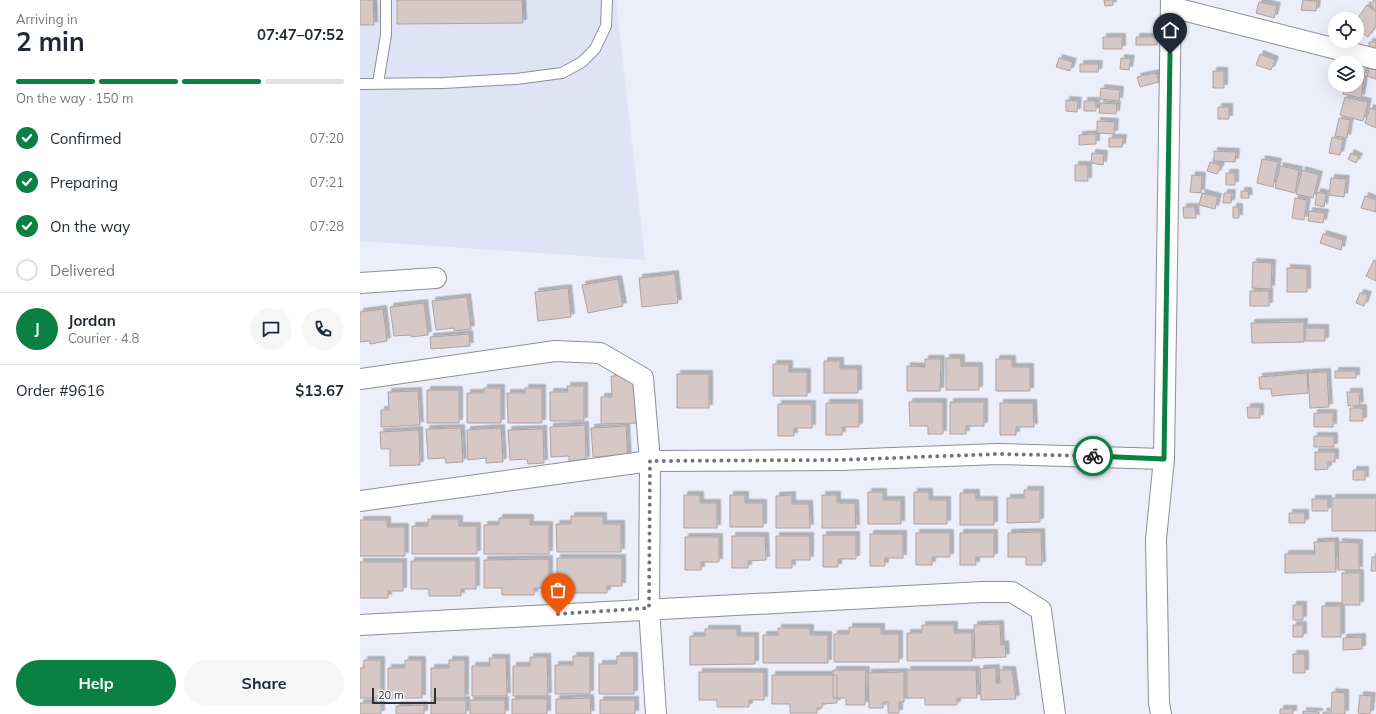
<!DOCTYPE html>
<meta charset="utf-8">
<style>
:root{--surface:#fff;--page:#f6f6f7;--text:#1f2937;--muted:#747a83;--line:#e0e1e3;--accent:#0b8043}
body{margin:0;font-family:Mulish,sans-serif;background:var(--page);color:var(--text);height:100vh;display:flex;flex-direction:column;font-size:15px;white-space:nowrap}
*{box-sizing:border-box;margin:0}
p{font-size:13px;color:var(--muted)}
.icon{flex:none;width:22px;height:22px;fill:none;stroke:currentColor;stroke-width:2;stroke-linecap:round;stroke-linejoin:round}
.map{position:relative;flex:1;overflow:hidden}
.drawer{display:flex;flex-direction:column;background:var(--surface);width:360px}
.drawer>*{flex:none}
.fabs{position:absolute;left:968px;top:12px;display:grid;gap:8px}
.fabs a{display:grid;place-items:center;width:36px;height:36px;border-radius:50%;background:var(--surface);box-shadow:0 4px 16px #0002;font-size:20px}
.scale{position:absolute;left:12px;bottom:10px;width:64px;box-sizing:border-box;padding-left:4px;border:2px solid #313236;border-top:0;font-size:11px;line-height:14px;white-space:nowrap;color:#313236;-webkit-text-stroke:3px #fbfcfe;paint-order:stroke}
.pin{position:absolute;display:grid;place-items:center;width:34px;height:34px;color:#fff;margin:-41px -17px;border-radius:50% 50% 50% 0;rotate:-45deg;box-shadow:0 0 4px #0007}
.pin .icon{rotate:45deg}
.courier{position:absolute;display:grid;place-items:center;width:40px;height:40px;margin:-20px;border:3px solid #0b8043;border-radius:50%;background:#fff;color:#222;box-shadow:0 1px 5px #0007}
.head em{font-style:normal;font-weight:700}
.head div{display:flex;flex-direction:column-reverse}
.head{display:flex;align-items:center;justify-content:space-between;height:68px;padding:0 16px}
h1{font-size:26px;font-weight:700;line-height:30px}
.bar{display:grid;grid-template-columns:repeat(4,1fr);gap:6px 4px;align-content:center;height:48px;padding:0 16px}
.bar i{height:5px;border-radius:3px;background:var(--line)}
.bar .current{background:var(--accent)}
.bar p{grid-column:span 4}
.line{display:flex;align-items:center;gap:10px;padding:0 16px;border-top:1px solid var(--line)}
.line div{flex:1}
.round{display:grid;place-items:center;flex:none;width:42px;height:42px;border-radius:21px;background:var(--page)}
ol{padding:0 16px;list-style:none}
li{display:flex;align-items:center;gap:12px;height:44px}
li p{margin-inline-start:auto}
li .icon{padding:4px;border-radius:50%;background:var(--accent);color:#fff;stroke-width:4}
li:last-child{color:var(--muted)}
li i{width:22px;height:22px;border:2px solid var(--line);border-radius:50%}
.action{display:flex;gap:8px;margin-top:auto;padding:8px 16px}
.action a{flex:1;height:46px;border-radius:24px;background:var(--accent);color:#fff;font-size:16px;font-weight:700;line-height:46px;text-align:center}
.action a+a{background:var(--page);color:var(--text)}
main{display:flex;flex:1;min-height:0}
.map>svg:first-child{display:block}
</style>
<main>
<section class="drawer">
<div class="head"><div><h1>2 min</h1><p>Arriving in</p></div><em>07:47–07:52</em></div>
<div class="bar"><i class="current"></i><i class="current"></i><i class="current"></i><i></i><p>On the way · 150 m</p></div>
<ol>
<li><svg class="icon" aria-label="check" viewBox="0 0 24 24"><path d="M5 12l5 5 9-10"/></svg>Confirmed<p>07:20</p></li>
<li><svg class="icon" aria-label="check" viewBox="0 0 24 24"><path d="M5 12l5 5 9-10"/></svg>Preparing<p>07:21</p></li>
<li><svg class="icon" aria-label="check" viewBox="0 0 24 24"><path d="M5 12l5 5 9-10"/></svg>On the way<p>07:28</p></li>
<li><i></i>Delivered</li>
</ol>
<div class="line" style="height:72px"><b class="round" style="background:var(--accent);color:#fff">J</b><div><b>Jordan</b><p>Courier · 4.8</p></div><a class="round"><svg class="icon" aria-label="chat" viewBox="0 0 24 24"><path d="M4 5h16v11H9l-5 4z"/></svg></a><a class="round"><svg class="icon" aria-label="phone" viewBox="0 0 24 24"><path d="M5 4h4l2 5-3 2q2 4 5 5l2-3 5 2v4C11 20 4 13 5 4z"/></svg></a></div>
<div class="line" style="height:52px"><div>Order #9616</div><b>$13.67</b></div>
<div class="action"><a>Help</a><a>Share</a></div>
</section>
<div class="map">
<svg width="1016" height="714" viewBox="0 0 1016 714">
<defs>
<filter id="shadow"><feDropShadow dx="3.5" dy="-3.5" stdDeviation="0" flood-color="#0004"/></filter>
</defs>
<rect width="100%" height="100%" fill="#eceef9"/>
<path fill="#e0e2f5" d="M0,0H256L285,260L0,241Z"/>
<path fill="#d6c8c6" stroke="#afa2a0" filter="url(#shadow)" d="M0,0H13L14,25H0Z
M37,0H162L163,23L37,24Z
M744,0H753V5L745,6Z
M943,0L957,1L956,11L941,10Z
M1014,0H1016V10L1010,5Z
M899,2L917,6L914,18L896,13Z
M1007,5L1016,12V26L1008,37L997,29V19Z
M743,37H762V49H743Z
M776,37H797V45H776Z
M1009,42H1016V50H1009Z
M900,54L915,60L911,70L896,65Z
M699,58L713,62L710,71L696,67Z
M761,58L771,59L769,70L760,69Z
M990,61L1007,64L1004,77L997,76V63H990Z
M720,64H739L738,72H720Z
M1010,65L1016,67V79L1007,76Z
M853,71H864V88H853Z
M974,72H975V85L972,84Z
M796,73L799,82L780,87L777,77Z
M997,78L1004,79L1001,98L983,94L985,85H997Z
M741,88L760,90L759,101L740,99Z
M985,97L1008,102L1003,121L980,115Z
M706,100L718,101L717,112L706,111Z
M724,101H736V111H724Z
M740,103L757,104L756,114L739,113Z
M858,107H869V119H858Z
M1010,108L1016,110V128L1005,123Z
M979,118L990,120L987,138L975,136Z
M737,121L755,122L754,134L737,133Z
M736,134V144L719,145V135Z
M972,137L983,140L980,155L969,153Z
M749,138H763L762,147H749Z
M854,151L876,152L875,162L854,161Z
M732,153L744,154L743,165L731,163Z
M991,153L999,157L996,163L988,159Z
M902,159L918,162L913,187L897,183Z
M850,162L861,166L857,174L847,171Z
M715,165H728V181H715Z
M920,166L939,170L935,193L915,188Z
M942,170L959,175L953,198L936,194Z
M866,173H875V185H866Z
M832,175L842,176L841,193L830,192Z
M971,178L986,179L984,197L969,195Z
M881,191H888L889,198H881Z
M957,192L966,194L964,207L955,205Z
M842,193L858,197L855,209L839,205Z
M864,193H872L871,203H863Z
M1005,196L1016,200V212L1001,208Z
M935,198L947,200L944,220L932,218Z
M823,207H835L836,218H824Z
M873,207H879V218H873Z
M949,211L965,213L963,223L948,221Z
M963,234L983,240L981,250L960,243Z
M1014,260L1016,261V281L1006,276Z
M893,262L912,263L911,289L892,288Z
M927,268L947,269V292H927Z
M315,274L318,303L282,307L279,278Z
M258,279L263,306L228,313L222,285Z
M208,288L211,317L178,321L175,292Z
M890,291H909V306H890Z
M1000,293L1008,295L1004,306L996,303Z
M107,297L111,329L94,331V328L76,330L72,301Z
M64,303L68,335L51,337V335L34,336L30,307Z
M23,309L27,341L10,344V341L0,342V312Z
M944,322V342L892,343L891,323Z
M945,328H965V341H945Z
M109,334L110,346L71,349L70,337Z
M586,358H601V366H619V390H586Z
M565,359H581L580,391H547V366L565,367Z
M636,359H652V367H670V391H636Z
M464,361H480V369H498V393H464Z
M413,364H429V372H447V396H413Z
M975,371H996V378H975Z
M967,372L969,407L950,408L948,373Z
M947,373L948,393L912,396L911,389H900L899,377Z
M317,374H349V408H317Z
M276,375L278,423L241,424V397H252L251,376Z
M207,386H224V421H190V392H208Z
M124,388H141V423H107V393H124Z
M165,388H182V423H148L147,393H165Z
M67,390H99V423H67Z
M58,391L60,425L21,427V410H29L28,392Z
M987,392H999L1000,405L988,406Z
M549,402H583V434H568V426H550Z
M590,402H624V426H606V434H590Z
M466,403H499V427H482V435H466Z
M640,403H673L674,427H656V435H640Z
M418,404H452V428H434V436H418Z
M887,407H900V418H888Z
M990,408H1003V421H990Z
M954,413H973V427H954Z
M225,425L226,460L209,461V456L191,457L190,427Z
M266,426L268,461L251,456L233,457L231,428Z
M101,428L103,462L86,463L85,458L68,459L66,429Z
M141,428L143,462L126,463V458L108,460L107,430Z
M183,429L184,463L168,464L167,459L150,460L148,430Z
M59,430L60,465L30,466V449H21L20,432Z
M954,436H974V447H954Z
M955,452H975V462H968V469L955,470Z
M993,470H1005V480H993Z
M664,490H680V522L647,523V498H664Z
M508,492H523V500H541V524H508Z
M554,492H569V500H587V524H554Z
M600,493H616V500H634V525H600Z
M324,495H340V503H357V528H324Z
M370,495H385V503H403V527H370Z
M432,495V504H449L450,528H416V496Z
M462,495H477V503H495L496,528H462Z
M972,498H1016V531H972Z
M952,499H968V511H952Z
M929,513H945V523H929Z
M211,516H243V524H261V552H197L196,524H211Z
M139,518H170V525H189V554H124V525H139Z
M68,519H99V526H117V554H52V526H68Z
M0,520H27V527H45V556H0Z
M681,532L682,565H666V557H648V533Z
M556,533H590V557H572V565H556Z
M600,533H634V557H616V565H600Z
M510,534H543V558H525V566H510Z
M463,535H496V559H478V567H463Z
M372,536H405L406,560L388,561V568H372Z
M416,536H450V560H432V568H416Z
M325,537H359V562H341V570H325Z
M975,541L976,572L925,573V554H955L954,542Z
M979,542L999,543V570H978Z
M1012,557H1016V571H1011Z
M197,558H262V586H247V593H215V586H197Z
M189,559V588H174V595H142V588H124V560Z
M51,561H116V589H101V596H69V589H51Z
M0,562H43V591H28V598H0Z
M982,573H1000V605H982Z
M933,605H943V620H933Z
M962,606H981V637H962Z
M640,624L641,645L645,644L646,657L615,658L614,625Z
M562,625H594V633H612V661H547V633H562Z
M933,625H943V637H933Z
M489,627H521V634H539V662H474V634H489Z
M418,628H450V635H468V663H403V635H418Z
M345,629H377V636H395V664L330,665V636H345Z
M1002,637V649L983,650V638Z
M933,654H945V673H933Z
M213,656H230V694H195V665H213Z
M257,656H274V694H239V664H257Z
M170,657H187L188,696H153V666H170Z
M129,658H146L147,696H112V666H130Z
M4,660H21V698H0V668H4Z
M45,660H62V698H28V668H45Z
M89,660H105V698H71V668H89Z
M636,668V683H640L639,670H652L656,699L621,700L620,669Z
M473,670H506L505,705H486V698H473Z
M547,670H616L617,698H597V705H565V698H547Z
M339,672H404V700H389V707H357V700H339Z
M544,672V702H539V713H528V702H523V708H509L508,673Z
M412,675H477V703L462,704V708H457V713H430V704H412Z
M972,692L985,693V714H963V712H971Z
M1000,695L1012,696L1010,714L998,713Z
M230,698L231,714H196V699Z
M152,699H187V714H152Z
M71,700H106V714H71Z
M110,700H145V714H110Z
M240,700H275V714H240Z
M0,703H21V714H0Z
M64,705V714H36V706Z
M920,709H933V714H920Z
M943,711L959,712V714H943Z"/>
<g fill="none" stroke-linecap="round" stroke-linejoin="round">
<g stroke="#8d8e99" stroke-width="12">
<path id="service" d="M18,83L26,35V0
M0,84L83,83L156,79L202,73L222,62L235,49L246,26L247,0"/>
</g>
<g stroke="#8d8e99" stroke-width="22">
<path id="minor" d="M811,7L1016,59
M0,283L76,278
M0,379L195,351L240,353L283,378L290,461L289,608L296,714
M0,501L290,461L480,460L638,454L804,459
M0,625L622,592H652L681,610L695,714
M801,714L799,703L796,539L804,459L811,0"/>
</g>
<use href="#service" stroke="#fff" stroke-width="10"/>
<use href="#minor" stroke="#fff" stroke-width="20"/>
</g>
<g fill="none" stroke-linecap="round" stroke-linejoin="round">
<path stroke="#72747a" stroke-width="4" stroke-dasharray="0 7.2" d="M198,614L289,608L290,461L480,460L638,454L733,456"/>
<path stroke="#0b8043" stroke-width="5" d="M733,456L804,459L810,54"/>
</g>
</svg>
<div class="fabs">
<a><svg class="icon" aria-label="locate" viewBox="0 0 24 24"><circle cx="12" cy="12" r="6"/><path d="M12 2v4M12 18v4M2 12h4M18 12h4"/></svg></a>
<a><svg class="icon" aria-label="layers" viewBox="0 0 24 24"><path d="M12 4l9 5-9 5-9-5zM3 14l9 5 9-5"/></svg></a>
</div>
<div class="scale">20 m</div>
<div class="pin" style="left:198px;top:614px;background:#ea580c"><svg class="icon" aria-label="bag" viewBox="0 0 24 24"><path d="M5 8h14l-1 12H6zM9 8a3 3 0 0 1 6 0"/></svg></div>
<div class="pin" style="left:810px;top:54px;background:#1f2937"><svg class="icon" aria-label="home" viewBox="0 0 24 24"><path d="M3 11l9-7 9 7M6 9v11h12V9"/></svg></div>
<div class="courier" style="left:733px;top:456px"><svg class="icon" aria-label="bike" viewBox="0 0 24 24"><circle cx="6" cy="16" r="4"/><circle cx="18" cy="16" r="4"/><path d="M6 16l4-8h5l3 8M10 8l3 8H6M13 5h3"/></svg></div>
</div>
</main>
